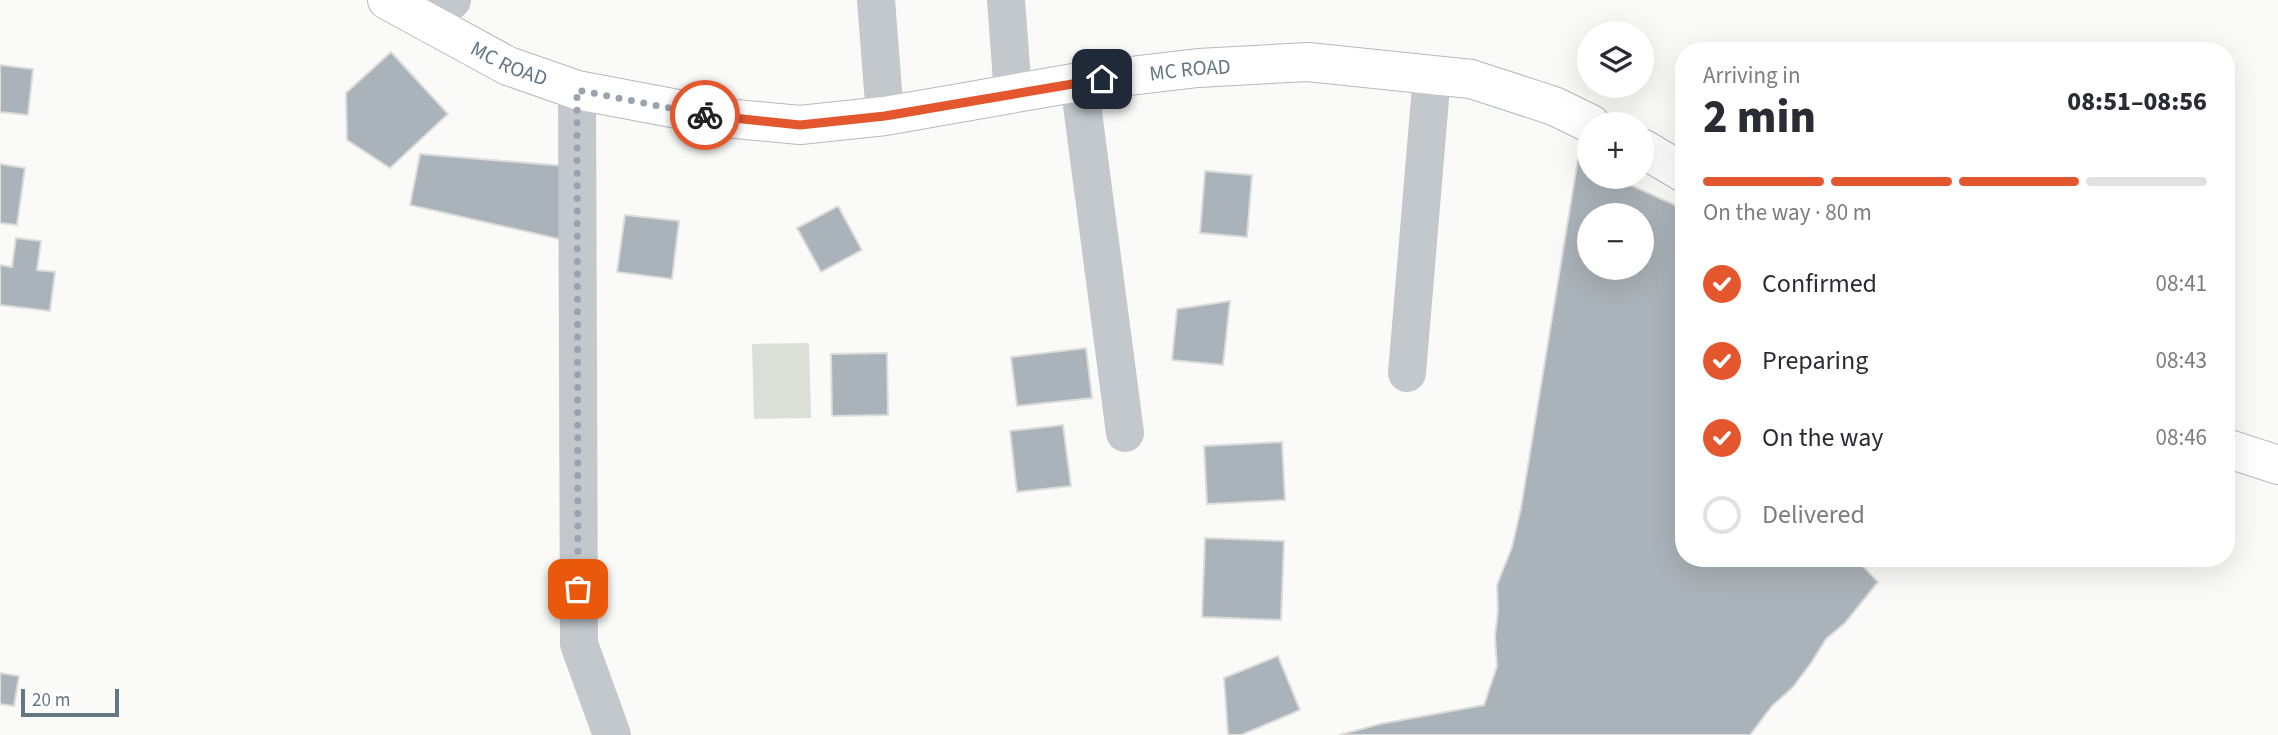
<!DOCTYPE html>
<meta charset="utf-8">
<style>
:root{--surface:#fff;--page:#f7f7f7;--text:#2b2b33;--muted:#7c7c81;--line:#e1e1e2;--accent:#e4572e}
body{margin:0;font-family:"Source Sans 3",sans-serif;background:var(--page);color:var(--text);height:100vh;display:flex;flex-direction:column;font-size:26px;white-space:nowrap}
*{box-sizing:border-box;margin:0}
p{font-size:23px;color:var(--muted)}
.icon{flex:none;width:38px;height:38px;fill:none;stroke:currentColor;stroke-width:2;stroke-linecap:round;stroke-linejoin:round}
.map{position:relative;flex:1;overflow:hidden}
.drawer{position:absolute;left:1675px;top:42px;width:560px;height:525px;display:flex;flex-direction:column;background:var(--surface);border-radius:28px;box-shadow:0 7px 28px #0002}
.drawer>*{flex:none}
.controls{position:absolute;left:1577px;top:21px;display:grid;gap:14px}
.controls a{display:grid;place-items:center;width:77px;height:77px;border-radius:50%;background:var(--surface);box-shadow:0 7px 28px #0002;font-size:35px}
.scale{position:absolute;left:21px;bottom:18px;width:98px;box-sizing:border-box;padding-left:7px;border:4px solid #657683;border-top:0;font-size:19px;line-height:24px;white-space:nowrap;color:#657683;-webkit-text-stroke:5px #fff;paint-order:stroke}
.pin{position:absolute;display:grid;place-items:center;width:60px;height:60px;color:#fff;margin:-30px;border-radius:14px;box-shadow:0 4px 10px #0006}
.courier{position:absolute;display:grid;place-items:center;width:70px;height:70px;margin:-35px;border:5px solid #e4572e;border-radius:50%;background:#fff;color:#222;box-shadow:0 2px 9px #0007}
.head em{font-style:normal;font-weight:800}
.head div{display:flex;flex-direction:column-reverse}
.head{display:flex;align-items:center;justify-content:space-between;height:119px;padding:0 28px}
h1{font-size:46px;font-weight:800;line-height:52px}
.bar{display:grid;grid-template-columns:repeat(4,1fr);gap:10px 7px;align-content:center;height:84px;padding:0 28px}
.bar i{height:9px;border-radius:5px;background:var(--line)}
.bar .current{background:var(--accent)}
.bar p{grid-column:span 4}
ol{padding:0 28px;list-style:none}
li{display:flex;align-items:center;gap:21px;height:77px}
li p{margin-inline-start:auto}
li .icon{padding:7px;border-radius:50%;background:var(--accent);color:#fff;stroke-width:4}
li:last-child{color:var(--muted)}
li i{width:38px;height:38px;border:4px solid var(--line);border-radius:50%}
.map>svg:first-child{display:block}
</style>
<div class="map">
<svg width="2278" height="735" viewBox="0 0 2278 735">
<rect width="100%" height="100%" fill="#fafaf8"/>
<path fill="#dadfd7" d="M809,343L811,418L754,419L752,344Z"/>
<path fill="#aab3b9" stroke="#dcdcda" stroke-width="2" fill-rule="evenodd" d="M391,52L448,114L390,168L347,140L346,93Z
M0,65L33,69L28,115L0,112Z
M420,154L577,167L568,241L410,205Z
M1578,159L1589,164V177H1612L1684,209V558H1855L1878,582L1845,623L1826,639L1811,663L1793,687L1772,706L1750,735H1339L1380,724L1484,705L1497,666L1495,637L1498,610L1497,585L1512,547L1521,508ZM1589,215H1642V268H1589Z
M0,164L25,168L17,225L0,223Z
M1205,171L1252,175L1247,237L1200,233Z
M838,206L862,250L821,272L797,228Z
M625,215L679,221L672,279L617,272Z
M16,238L41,241L37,270L55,272L50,311L0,305V265L12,267Z
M1230,301L1223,365L1172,360L1177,309Z
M1086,348L1092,398L1017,406L1011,357Z
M887,353L888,415L832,416L831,354Z
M1063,425L1071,486L1017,492L1010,431Z
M1282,442L1285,500L1207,504L1204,446Z
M1205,538L1284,541L1281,620L1202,617Z
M1278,656L1300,710L1241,735H1228L1224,678Z
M0,673L19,676L14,706L0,704Z"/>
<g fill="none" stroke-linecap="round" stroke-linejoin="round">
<g stroke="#b5babe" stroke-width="40">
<g id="major">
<path id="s1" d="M387,0L508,66L577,90L725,118L800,125L885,116L1079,82L1198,68L1308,62L1471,79L1554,106L1591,124"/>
<path d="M1642,148L1684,173"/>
<path d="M2226,448L2278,465"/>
</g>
</g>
<path stroke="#c3c8cc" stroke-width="38" d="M876,0L885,116
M1006,0L1013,94
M428,23L452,0
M1079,82L1125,433
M577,90L579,644L612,735
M1407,373L1432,75"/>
<use href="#major" stroke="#fff" stroke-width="38"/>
</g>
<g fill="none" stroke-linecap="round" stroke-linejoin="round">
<path stroke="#99a4ac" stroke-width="7" stroke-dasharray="0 12.6" d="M578,589L577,90L705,115"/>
<path stroke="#e4572e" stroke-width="9" d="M705,115L800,125L885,116L1102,79"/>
</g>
<g text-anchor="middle" stroke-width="7" stroke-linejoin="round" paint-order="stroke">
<g font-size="21" fill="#657683" stroke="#fff">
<text dy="7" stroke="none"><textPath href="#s1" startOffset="138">MC ROAD</textPath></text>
<text dy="7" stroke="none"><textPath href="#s1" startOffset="831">MC ROAD</textPath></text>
</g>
</g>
</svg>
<div class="controls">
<a><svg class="icon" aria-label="layers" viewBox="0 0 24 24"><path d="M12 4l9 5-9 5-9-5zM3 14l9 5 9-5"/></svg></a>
<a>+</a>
<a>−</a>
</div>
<div class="scale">20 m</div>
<div class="pin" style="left:578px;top:589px;background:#ea580c"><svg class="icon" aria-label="bag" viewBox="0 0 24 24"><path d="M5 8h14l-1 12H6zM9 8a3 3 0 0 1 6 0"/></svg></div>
<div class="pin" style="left:1102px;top:79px;background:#1f2937"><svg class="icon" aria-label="home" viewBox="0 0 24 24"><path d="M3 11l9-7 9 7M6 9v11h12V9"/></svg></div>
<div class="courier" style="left:705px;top:115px"><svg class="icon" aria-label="bike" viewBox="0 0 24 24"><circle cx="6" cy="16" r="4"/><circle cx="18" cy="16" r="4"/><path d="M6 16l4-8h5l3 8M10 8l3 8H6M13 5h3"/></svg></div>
<section class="drawer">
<div class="head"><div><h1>2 min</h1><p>Arriving in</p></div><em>08:51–08:56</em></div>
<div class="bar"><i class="current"></i><i class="current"></i><i class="current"></i><i></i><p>On the way · 80 m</p></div>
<ol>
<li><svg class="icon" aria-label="check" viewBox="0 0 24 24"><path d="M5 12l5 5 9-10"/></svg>Confirmed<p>08:41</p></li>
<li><svg class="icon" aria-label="check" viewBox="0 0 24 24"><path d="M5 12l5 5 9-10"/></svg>Preparing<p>08:43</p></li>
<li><svg class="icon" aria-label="check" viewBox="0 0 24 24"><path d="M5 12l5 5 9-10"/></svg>On the way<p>08:46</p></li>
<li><i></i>Delivered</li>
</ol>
</section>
</div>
